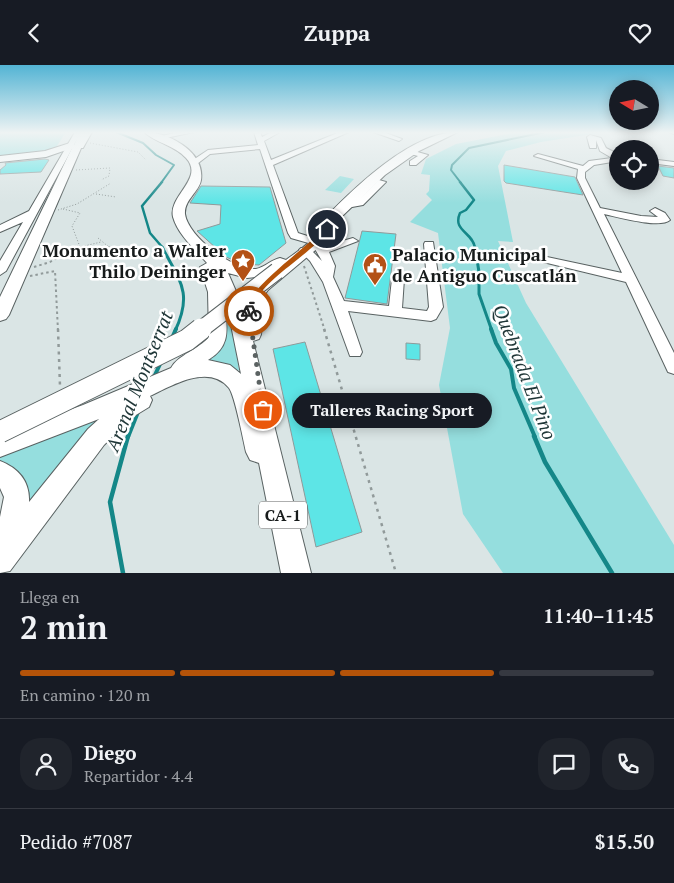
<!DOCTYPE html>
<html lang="es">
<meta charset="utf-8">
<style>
:root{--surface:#171b24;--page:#20242c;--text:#f1f3f6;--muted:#9ea1a6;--line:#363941;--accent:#b45309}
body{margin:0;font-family:"PT Serif",serif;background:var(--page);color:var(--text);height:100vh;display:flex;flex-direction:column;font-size:19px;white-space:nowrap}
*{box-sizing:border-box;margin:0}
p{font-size:16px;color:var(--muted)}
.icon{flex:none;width:28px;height:28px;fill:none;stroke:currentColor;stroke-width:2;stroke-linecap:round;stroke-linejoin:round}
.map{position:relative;height:508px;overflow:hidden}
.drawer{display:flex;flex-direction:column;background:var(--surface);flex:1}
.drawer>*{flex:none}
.needle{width:32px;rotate:280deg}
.fabs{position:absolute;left:609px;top:15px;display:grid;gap:10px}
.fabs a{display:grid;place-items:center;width:50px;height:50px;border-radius:50%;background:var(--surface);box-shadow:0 2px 12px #0003;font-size:25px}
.pin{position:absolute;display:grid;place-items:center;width:42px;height:42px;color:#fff;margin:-21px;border:2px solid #fff;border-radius:50%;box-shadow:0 1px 5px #0007}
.courier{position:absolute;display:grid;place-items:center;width:50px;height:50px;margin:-25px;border:4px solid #b45309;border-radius:50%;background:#fff;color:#222;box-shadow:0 1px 6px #0007}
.bubble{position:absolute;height:35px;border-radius:18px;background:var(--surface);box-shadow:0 2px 12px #0003;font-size:16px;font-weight:700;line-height:35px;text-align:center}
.headline em{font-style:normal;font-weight:700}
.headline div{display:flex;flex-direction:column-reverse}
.headline{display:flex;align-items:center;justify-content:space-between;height:85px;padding:0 20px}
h1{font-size:32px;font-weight:700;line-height:38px}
.bar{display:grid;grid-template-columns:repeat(4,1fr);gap:8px 5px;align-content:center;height:60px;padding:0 20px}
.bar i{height:6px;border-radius:4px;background:var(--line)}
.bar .active{background:var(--accent)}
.bar p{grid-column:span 4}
.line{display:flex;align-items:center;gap:12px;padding:0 20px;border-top:1px solid var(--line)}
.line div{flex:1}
.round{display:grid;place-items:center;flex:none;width:52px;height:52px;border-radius:20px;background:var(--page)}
header{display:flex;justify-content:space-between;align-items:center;height:65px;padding:0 20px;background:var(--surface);font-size:22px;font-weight:700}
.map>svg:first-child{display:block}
</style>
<header><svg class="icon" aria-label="back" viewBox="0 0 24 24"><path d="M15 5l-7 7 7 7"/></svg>Zuppa<svg class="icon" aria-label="heart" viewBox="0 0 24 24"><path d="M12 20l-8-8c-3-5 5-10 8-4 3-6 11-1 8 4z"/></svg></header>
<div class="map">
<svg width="674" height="508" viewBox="0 0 674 508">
<rect width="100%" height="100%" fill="#dae5e5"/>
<path fill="#95dede" d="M0,67H66L55,84L0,91Z
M517,67H605L541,77L506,86L498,101L513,177L498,176L526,238L674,480V508H503L463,449L439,320L450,263L438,168L410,157L432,135L426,129L429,126L430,110L421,109L426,94L456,79Z
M340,111L354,114L341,128L325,125Z
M227,233L239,305L237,306L205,299Z
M119,341L21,463L0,403V387Z"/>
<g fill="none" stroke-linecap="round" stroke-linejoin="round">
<path stroke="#148788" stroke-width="2" d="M116,67L143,78L156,90L174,100L161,118
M461,118L451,105L452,100L469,83L545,67"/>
<path stroke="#148788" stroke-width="2.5" d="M162,117L142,141L150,168L163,183
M460,117L474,135L466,145L460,148C452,166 473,167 475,183"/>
<path stroke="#148788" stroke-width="3" d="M162,182C180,216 193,228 175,266
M475,182L479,207V229L492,266"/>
<path stroke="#148788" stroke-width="4" d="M491,264L496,278L511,304L514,323L535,372
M172,273L176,264
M154,312L161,297
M128,372L138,347"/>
<path stroke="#148788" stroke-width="4.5" d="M534,371L545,397L612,508
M123,508L110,437L128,371"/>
</g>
<path fill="#5de5e6" stroke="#8f9a9a" d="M45,94L49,95L41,107L0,109V105L6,100L5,98Z
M504,100L575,112L583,130L506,118L504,116Z
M658,101L674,103V113L663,111Z
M201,121L270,122L286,178L259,200L242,199L226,192L197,166L220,159L221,140L190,138Z
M362,166L396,169L387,239L345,233Z
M305,277L362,467L316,482L273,284Z
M406,278L420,279V295L406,294Z"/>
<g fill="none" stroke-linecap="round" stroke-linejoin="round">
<g stroke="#596262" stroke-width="2">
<path id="minor" d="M75,67H81L6,206L0,210V196L23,157L0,167V160L29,146Z
M178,67H194L161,74L158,72Z
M254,67H260L262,72L272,67H280L264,76L271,95L340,67H349L273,100L298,168L320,175L325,181L353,173L358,176L329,187L335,201L333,212L344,236L389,241L392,214L398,210L404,214L402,243L427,246L429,242L424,179L425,177H433L443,242L436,254L431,256L348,246L362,287L360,291H350L323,217L310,196L299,185L301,183H309L322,196L312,179L291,173L288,168L260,84L210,89L197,99L190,97L208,85L258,80Z
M373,67H383L402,74L399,76Z
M670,67H674V69L671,68Z
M590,70L601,73L606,83L618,89V96L594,100L585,107V113L600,143L641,151L658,152L650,146L655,143L665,148L670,155C660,164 618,152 604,149L674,288V309L668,307L626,217L543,197L541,195L547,192L622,208L577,113L578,104L534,91L538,89L583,101L589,96L612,93L600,86L596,75V83H590L587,72Z
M407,84L428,90L416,100H410V96L418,91L407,88Z
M650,94L674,97V101L650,98Z
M379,115L386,117L363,140L341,144V140L357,136Z"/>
</g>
<g stroke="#596262" stroke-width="2">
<path id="major" d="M80,67H88L9,250L6,254L0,256V232L72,83L46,92L0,97V91L45,86L70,78L74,80Z
M144,67C168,67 205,86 201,115C199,127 184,135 185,149C188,172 234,206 256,204C265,202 271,195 280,193L286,195C295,188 309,180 315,170C318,165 316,162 323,155C354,123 411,67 458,67L419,86L385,110L333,160L330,168L319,182L268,225C249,249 268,259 259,274L253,276L311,508H281L259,398L250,395L246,387C243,374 235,331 229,323C209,298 171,321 150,331L152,335L149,342L131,353L104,380L10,506L0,508V452L4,432L0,423V396C18,403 30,416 29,437L88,364L99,354L0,392V370L83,340L171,303C178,290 199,284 209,272L208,227L200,202L207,198C195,184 178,170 173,152C168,131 205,113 186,93C174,80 156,78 144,67ZM228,208L247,213L264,211L247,228L242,240ZM225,241L230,255L241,309L230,300L208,295C231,281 227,265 225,241Z"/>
</g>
<g stroke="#596262" stroke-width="2">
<path id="highway" d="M82,67H92L83,83H75L74,81Z"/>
</g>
<path stroke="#919a9a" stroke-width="1" stroke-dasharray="1 2" stroke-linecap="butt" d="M90,78L138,87L146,95
M76,105L110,103L109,111L101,115
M96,129L116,132
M63,144L80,148L72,161L80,182L101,177
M58,145L77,139L111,118
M306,166L314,160
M98,173L110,183
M74,183L79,180"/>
<path stroke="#919a9a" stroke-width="2" stroke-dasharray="2.5 3" stroke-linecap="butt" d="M80,182H88
M108,182L110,183
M304,201L325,266
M34,202L50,197L76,182
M30,211L55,206L58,266"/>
<path stroke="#919a9a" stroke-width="2.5" stroke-dasharray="3 4.5" stroke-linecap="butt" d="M58,264L60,321
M324,264L396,508"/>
<use href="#minor" fill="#fff" fill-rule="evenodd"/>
<use href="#major" fill="#fff" fill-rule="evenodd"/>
<use href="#highway" fill="#fff" fill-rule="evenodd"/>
<g stroke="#596262" stroke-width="18" stroke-linecap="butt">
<path id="major-bridge-far1" d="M199,266L277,206"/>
</g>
<g stroke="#596262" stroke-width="23" stroke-linecap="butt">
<path id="major-bridge" d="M0,367L187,275L201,264"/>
</g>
<use href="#major-bridge-far1" stroke="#fff" stroke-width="16"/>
<use href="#major-bridge" stroke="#fff" stroke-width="21"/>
</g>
<linearGradient id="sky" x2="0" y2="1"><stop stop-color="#53b4d4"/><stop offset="0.49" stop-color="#eef3f3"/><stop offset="1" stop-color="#eef3f3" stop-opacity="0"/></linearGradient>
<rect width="674" height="138" fill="url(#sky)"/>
<path fill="#b45309" d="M325,162L330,164C311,189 267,212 255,237C253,240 253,244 252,248H246C241,227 310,181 325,162Z"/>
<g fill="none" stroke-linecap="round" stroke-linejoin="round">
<path stroke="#5b6262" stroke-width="5" stroke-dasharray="0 9" d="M249,246L263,345"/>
</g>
<defs>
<g id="sight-pin" transform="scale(1.25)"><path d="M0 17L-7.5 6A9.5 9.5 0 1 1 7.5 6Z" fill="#b35116" stroke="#fff"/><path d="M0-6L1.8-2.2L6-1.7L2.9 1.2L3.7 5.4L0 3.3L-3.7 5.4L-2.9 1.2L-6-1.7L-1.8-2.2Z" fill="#fff"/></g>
<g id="civic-pin" transform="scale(1.25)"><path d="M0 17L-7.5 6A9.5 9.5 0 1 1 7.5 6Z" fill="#b35116" stroke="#fff"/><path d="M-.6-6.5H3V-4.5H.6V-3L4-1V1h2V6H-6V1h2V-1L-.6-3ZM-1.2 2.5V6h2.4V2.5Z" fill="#fff"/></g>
</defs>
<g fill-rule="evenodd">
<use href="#sight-pin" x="243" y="196"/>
<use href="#civic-pin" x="375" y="200"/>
</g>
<g text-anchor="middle" stroke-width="5" stroke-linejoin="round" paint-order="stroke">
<rect fill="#fff" stroke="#5d5f5f" stroke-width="1" x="259" y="436.5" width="48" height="27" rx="4"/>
<g font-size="16" font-weight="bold" fill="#171b1b">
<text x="283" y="456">CA-1</text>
</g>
<g font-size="18" font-weight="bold" fill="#171b1b" stroke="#fff" text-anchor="end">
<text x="226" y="192">Monumento a Walter<tspan x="226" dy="21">Thilo Deininger</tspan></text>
<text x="392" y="196" text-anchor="start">Palacio Municipal<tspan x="392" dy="21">de Antiguo Cuscatlán</tspan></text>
</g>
<g font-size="19" font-style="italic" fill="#1f3637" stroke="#fff">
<text transform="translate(525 307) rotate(69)" y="7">Quebrada El Pino</text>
<text transform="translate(139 316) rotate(-68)" y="7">Arenal Montserrat</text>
</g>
</g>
</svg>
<div class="fabs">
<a><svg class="needle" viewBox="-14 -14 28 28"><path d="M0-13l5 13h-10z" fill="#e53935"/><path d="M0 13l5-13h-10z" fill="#9ea1a6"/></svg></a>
<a><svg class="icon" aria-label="locate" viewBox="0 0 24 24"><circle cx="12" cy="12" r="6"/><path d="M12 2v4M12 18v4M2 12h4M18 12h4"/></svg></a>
</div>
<div class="pin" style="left:263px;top:345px;background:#ea580c"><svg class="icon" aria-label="bag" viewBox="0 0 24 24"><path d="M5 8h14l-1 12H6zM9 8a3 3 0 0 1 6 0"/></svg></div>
<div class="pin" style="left:327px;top:164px;background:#1f2937"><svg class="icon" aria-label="home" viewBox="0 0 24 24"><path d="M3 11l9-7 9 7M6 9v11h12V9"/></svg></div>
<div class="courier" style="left:249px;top:246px"><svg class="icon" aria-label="bike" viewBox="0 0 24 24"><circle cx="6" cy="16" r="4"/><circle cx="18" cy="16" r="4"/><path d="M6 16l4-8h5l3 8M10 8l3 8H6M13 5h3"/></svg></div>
<div class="bubble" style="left:292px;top:328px;width:200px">Talleres Racing Sport</div>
</div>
<section class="drawer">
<div class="headline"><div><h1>2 min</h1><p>Llega en</p></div><em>11:40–11:45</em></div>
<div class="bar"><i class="active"></i><i class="active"></i><i class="active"></i><i></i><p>En camino · 120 m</p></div>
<div class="line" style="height:90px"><a class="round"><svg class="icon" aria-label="person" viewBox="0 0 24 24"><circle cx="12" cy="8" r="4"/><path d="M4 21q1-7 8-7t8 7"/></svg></a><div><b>Diego</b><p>Repartidor · 4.4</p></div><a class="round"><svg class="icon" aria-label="chat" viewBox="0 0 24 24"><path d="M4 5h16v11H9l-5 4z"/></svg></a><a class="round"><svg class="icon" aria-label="phone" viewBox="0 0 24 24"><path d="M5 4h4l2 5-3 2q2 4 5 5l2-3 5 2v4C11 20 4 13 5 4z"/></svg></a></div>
<div class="line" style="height:65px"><div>Pedido #7087</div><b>$15.50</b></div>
</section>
